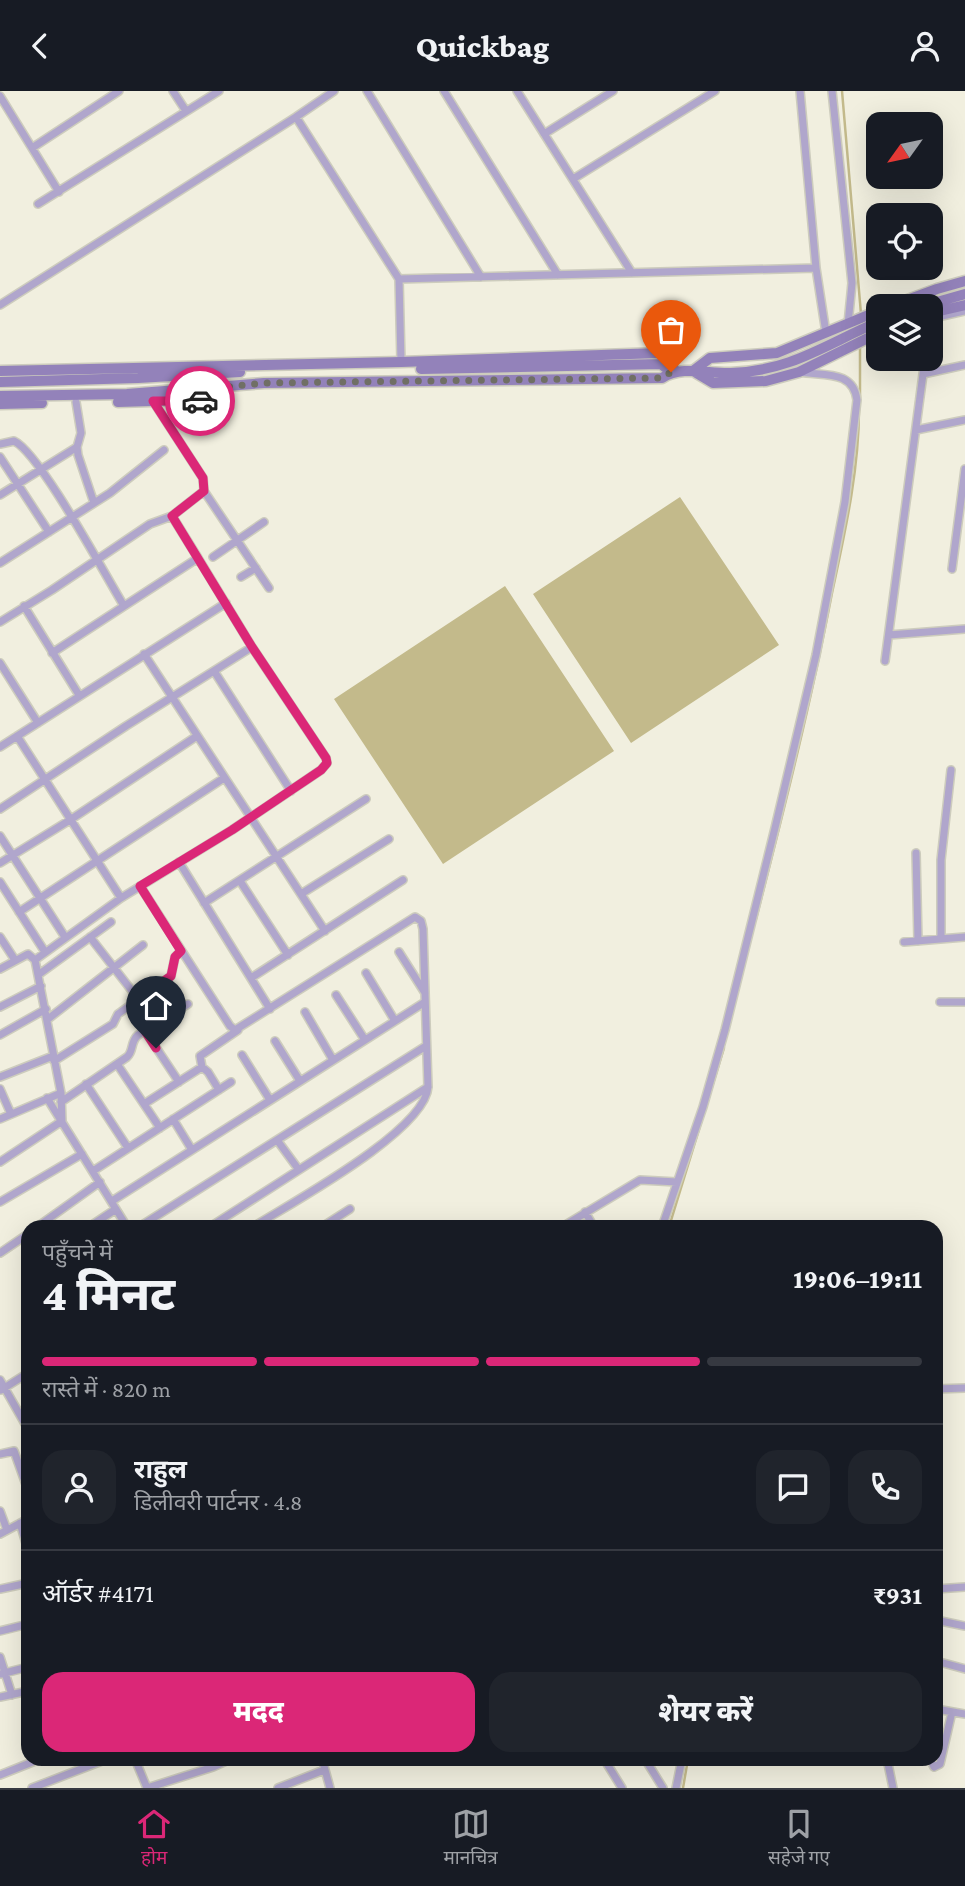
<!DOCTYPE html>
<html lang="hi">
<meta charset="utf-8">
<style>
:root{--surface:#171b24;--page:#20242c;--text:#f1f3f6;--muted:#9ea1a6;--line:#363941;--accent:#db2777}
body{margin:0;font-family:"Crimson Pro","Noto Sans Devanagari",serif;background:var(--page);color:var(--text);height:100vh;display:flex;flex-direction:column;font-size:26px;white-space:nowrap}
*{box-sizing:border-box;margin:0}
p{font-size:23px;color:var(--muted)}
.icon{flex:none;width:38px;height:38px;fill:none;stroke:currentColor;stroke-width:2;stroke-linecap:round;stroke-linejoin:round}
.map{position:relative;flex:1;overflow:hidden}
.details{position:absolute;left:21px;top:1129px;width:922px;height:546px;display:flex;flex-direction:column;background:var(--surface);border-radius:21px;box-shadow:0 7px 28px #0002}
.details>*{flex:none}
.needle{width:46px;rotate:237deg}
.tools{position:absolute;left:866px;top:21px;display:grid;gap:14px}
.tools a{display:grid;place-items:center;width:77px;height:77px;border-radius:14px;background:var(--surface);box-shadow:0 7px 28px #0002;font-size:35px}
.pin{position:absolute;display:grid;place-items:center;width:60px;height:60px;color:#fff;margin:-72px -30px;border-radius:50% 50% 50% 0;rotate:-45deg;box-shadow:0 0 7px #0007}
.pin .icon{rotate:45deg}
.courier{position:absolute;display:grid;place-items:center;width:70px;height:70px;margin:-35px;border:5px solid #db2777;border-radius:50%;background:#fff;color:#222;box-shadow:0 2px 9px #0007}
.head em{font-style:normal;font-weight:800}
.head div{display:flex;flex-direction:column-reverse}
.head{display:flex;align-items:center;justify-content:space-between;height:119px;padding:0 21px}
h1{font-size:46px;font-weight:800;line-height:52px}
.bar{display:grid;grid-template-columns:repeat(4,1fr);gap:10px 7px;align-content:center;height:84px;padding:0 21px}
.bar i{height:9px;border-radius:5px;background:var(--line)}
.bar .current{background:var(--accent)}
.bar p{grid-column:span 4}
.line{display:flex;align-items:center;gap:18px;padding:0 21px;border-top:2px solid var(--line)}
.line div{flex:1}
.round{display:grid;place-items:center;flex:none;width:74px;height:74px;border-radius:21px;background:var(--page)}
.cta{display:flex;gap:14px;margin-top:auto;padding:14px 21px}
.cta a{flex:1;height:80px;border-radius:21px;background:var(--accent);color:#fff;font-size:28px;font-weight:800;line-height:80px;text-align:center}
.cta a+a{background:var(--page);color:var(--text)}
header{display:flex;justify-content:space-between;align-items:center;height:91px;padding:0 21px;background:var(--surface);font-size:32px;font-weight:800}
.dock{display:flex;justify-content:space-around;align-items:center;height:98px;border-top:2px solid var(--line);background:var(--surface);font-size:19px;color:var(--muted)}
.dock a{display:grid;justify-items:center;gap:4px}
.dock .current{color:var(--accent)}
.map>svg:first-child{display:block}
</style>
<header><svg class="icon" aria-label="back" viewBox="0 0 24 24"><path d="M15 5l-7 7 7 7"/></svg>Quickbag<svg class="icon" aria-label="person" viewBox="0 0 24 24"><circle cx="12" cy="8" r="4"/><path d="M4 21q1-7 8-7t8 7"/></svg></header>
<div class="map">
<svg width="965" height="1697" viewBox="0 0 965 1697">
<rect width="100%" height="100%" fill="#f1efdf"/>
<path fill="#c3ba8b" d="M680,406L779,554L631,652L533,503Z
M505,495L614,660L443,773L334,608Z"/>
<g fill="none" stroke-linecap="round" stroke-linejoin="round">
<path stroke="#c3ba8b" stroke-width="2.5" d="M842,0L861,223
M860,307V255
M756,828C784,719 811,611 832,502C845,441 859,380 859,318
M669,1136L724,957
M683,1697L688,1668"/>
<g stroke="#cdccbd" stroke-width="10">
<path id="street" d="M173,0L186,20
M367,0L481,186
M444,0L558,184
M517,0L632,182
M800,0L816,177L826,242
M832,0L852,192L848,233
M0,5L59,101
M296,26L399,188L401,271
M544,43L613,0
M32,57L119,0
M573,88L715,0
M38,113L219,0
M399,188L816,177
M0,214L296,26L334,0
M942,225L965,220
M923,283L965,274
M153,310L203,387L204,400L269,497
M76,311L81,342L77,356L78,364L94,412
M916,339L965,329
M0,353L14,350C40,362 105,484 124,515
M0,366L49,441
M0,404L77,356
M172,425L198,467
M213,466L264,431
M0,472L110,402L164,359
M952,478L965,378
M241,486L256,477
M24,515L79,604
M0,531L52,499L150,433L172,425L204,400
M889,544L965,538
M144,563L325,840
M885,570L925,268
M0,572L38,632
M214,580L291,700
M17,645L121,807
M0,656L226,512
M0,718L126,635L252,556
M0,745L65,846
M916,762L918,850
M179,771L270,918
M0,772L70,729L197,645
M240,790L288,864
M0,791L45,861
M140,795L230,935L235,939L415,826L421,830L423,838L428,996C425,1040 291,1112 253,1136
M301,803L389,748
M204,812L366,708
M19,821L224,687
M0,846L15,869
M90,846L157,932
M941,848V769L951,679
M904,851L965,846
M399,861L425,902
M0,878L28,863L35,869L121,807L232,739L321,679L327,672L326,667L252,556L198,467L52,562
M366,882L395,930
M38,884L111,831
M251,887L403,789
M336,904L365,949
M940,911H965
M0,916L41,895
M305,921L333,969
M48,928L143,854
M145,940L179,991
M0,944L46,918
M275,950L300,990
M242,964L270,1009
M54,970L113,933L118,923L171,885L175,866L181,860
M117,973L160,1037
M202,976L200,965L238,939
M0,986L53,965
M86,993L128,1057
M0,998L11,1023
M47,1007L127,1136
M61,1011L127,966C134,960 130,951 138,944L188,913
M144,1013L202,976L208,981L219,999
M0,1028L61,1002
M173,1028L192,1059
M277,1049L299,1079
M0,1071L62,1030L61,1002L35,869
M93,1080L231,991
M112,1110L425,911
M0,1111L82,1063
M585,1121L594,1136
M37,1136L100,1091
M89,1136L116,1118
M139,1136L426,955
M210,1136L428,996
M322,1136L350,1118
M490,1136L491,1135
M562,1136L640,1089L677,1091
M662,1136L703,1016L725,939L775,737L816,564L845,411L857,309C853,279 824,285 800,281
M0,1162L28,1143
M0,1289L28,1338
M936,1298L965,1297
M1,1299L28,1282
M0,1363L14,1360L28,1399
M0,1420L7,1439
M20,1432L28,1459
M0,1443L28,1428
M0,1498L28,1492
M936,1498L965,1496
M936,1529L965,1535
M0,1540L28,1533
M0,1566L12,1604
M936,1570L965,1578
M1,1583L28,1576
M0,1606L28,1600
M936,1618L965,1623
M27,1619H28
M135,1668L147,1697
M322,1668L330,1697
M604,1668L622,1697
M645,1668L663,1697
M887,1668L893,1697
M930,1668L934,1676L940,1673L952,1621
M787,1669L800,1668
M0,1684L40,1668
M32,1697L107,1668
M147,1697L213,1676L231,1668
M278,1697L324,1679
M676,1697L682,1668"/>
</g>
<g stroke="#cdccbd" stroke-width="13">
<path id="secondary" d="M891,215L937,198L965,190
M923,215L965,203
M878,220L777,262L710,267L693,280L713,292L766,290L799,281L878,242
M931,222L965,214
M421,278L661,273L671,281
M0,280L401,271L659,262L667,266L676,281
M0,291L138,287L240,281
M0,305L127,303L264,292L662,287C682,274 708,283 731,282C791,280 826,253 878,231
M118,311L218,308L224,304L226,296
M0,313L42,312"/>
</g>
<use href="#street" stroke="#b0a6cc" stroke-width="7"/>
<use href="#secondary" stroke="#9382ba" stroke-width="10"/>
</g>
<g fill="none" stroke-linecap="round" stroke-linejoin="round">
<path stroke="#706f65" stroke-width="7" stroke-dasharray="0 12.6" d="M200,310L218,308L225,304L226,296L264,292L662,287L671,281"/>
<path stroke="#db2777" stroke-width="9" d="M156,957L145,940L157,932L138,909L171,885L175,866L181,860L140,795L232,739L321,679L327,672L326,667L252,556L172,425L204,400L203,387L153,310H200"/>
</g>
</svg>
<div class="tools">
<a><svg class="needle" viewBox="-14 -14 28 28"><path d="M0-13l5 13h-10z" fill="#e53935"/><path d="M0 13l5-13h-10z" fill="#9ea1a6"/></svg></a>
<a><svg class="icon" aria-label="locate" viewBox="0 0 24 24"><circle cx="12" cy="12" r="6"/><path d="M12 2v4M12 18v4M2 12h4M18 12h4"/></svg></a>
<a><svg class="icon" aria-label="layers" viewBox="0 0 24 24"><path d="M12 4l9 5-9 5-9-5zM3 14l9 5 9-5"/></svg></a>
</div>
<div class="pin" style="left:671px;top:281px;background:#ea580c"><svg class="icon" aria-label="bag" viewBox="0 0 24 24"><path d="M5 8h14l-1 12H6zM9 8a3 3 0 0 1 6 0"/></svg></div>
<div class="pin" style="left:156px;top:957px;background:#1f2937"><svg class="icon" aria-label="home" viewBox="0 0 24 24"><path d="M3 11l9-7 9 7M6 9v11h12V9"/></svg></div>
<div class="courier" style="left:200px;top:310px"><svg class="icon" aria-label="car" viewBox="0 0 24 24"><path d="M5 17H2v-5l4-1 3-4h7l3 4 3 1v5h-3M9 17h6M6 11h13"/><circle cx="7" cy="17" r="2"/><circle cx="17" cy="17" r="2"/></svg></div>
<section class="details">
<div class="head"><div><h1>4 मिनट</h1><p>पहुँचने में</p></div><em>19:06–19:11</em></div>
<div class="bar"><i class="current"></i><i class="current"></i><i class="current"></i><i></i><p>रास्ते में · 820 m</p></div>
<div class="line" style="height:126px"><a class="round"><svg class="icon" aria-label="person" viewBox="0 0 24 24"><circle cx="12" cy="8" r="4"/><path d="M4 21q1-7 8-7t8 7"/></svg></a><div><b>राहुल</b><p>डिलीवरी पार्टनर · 4.8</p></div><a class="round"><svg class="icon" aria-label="chat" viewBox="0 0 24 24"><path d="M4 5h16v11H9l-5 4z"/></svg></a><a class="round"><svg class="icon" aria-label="phone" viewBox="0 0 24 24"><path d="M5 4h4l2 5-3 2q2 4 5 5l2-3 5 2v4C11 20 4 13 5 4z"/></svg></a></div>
<div class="line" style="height:91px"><div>ऑर्डर #4171</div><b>₹931</b></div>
<div class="cta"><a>मदद</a><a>शेयर करें</a></div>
</section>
</div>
<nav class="dock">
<a class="current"><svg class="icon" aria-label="home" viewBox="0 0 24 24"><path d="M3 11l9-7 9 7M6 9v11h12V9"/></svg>होम</a>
<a><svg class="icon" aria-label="map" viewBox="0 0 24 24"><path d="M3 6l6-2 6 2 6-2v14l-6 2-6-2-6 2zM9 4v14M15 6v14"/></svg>मानचित्र</a>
<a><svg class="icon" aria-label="saved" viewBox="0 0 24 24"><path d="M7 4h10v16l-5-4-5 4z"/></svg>सहेजे गए</a>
</nav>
